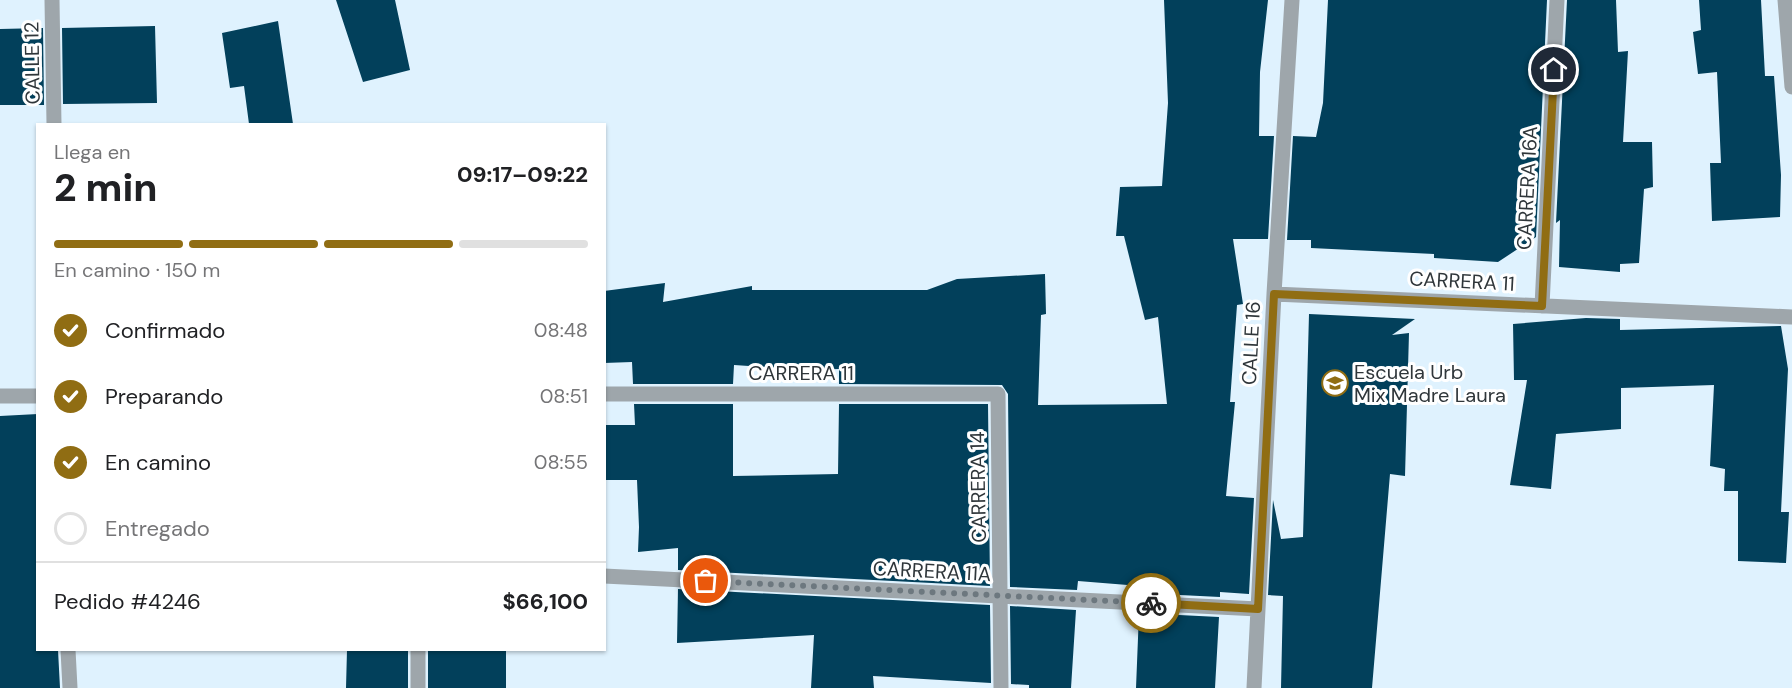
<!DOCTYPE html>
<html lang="es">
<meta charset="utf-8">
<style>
:root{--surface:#fff;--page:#f6f6f6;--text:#202124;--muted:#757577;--line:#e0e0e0;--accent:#906d13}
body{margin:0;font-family:"DM Sans",sans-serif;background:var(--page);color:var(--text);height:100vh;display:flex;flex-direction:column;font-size:22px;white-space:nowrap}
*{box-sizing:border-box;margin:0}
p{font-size:20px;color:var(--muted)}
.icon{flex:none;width:33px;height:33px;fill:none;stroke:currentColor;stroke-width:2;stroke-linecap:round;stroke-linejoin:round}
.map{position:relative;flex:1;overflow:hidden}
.side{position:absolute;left:36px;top:123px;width:570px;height:528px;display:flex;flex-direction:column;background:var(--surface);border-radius:0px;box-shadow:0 2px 4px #0004}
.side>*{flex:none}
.pin{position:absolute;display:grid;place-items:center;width:51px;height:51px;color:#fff;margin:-26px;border:3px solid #fff;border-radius:50%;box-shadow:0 2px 6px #0007}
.courier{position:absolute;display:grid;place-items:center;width:60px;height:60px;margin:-30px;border:4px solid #906d13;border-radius:50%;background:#fff;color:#222;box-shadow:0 2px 8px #0007}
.summary em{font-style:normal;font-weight:800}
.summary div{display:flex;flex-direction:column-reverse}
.summary{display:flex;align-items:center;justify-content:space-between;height:102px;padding:0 18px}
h1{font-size:39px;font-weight:800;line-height:45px}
.bar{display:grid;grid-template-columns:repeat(4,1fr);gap:9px 6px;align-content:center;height:72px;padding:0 18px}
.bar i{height:8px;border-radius:4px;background:var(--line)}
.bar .current{background:var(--accent)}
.bar p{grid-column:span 4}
.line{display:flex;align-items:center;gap:15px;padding:0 18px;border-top:2px solid var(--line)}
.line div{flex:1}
ol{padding:0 18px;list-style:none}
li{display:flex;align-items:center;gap:18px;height:66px}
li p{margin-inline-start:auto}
li .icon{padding:6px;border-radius:50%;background:var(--accent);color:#fff;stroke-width:4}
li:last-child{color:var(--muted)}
li i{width:33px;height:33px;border:3px solid var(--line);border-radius:50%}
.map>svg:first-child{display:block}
</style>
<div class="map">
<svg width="1792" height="688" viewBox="0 0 1792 688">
<rect width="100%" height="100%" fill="#dff2fe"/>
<path fill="#02405b" d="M336,0H395L410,70L363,82Z
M1164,0H1268L1260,72L1259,136H1274L1268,239H1233L1243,304L1237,305L1230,402H1235L1226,496L1254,498L1249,594L1220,592V597L1140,593V586L1078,581L1077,590L1010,587L1008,394L1002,385L839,384V369L813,370L734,365L733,384H633L632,362L604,363V291L665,283L663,302L752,286V290H927L957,279L1045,274L1046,314L1041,315L1038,405L1167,404L1158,317L1145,320L1124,236H1116L1120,187L1162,186L1168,103Z
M1328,0H1547L1536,237L1498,262L1434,258V254L1311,248V240H1287L1293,136L1316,137L1323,103Z
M1567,0H1616L1618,52L1628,51L1623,142H1652L1653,187L1644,189L1639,263L1620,264V272L1559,267L1560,220L1556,223Z
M1699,0H1761L1765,76H1774L1781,175L1780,217L1712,221L1710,163H1721L1717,72L1698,74L1693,32L1701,30Z
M278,21L293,124H249L244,86L230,88L222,33Z
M155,26L157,103L63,104L62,28Z
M43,28L44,105H0V29Z
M1309,314L1415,319L1392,335L1409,333L1405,476L1390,474L1372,688H1281L1283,596L1268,595L1273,500L1281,539L1303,537Z
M1586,318L1620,319V330L1781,326L1788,369L1781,512H1789L1786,563L1738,561V491H1724L1725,469L1710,466L1714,385L1621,388V429L1556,434L1551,489L1510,485L1527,380H1514L1513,324Z
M634,404H733V476L838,474L839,404H988L990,586L678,570V548L638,552L639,527L637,480H604V425H635Z
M38,414V650H58L60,688H0V416Z
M678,589L990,605L991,683L873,676L874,688H811L814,635L677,643Z
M1010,606L1076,610L1071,688H1029V685L1011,684Z
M1139,613L1219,617L1215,688H1136Z
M347,650H408V688H346Z
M428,650H506V688H428Z"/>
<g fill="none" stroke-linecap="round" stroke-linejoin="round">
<path stroke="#9ea6ab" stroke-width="15" d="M52,0L54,124
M1785,0L1792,87
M1274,294L1792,317
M1542,306L1557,0
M604,394H998L1001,688
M0,396H38
M604,576L1258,609
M68,650L70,688
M418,650V688
M1254,688L1274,294L1292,0"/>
</g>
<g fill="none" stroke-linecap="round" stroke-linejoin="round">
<path stroke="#6d787f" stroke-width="6" stroke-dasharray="0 10.8" d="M706,581L1151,603"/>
<path stroke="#906d13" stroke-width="8" d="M1151,603L1258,609L1274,294L1542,306L1554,70"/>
</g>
<defs>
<g id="school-ring" transform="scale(1.35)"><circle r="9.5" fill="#fff" stroke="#906d13" stroke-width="1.5"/><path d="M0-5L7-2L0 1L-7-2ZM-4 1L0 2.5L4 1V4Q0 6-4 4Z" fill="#906d13"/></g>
</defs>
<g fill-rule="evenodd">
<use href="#school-ring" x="1335" y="383"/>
</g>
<g text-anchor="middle" stroke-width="6" stroke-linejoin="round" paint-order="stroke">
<g font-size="20" fill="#2f363a" stroke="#fff">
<text transform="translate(32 63) rotate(-91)" y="7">CALLE 12</text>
<text transform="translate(1527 188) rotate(-87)" y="7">CARRERA 16A</text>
<text transform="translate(1462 281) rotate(3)" y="7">CARRERA 11</text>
<text transform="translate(1251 343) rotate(-87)" y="7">CALLE 16</text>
<text x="801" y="380">CARRERA 11</text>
<text transform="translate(978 487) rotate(-91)" y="7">CARRERA 14</text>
<text transform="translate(932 571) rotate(3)" y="7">CARRERA 11A</text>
</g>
<g font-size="20" fill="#2f363a" stroke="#fff" text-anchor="start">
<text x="1354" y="379">Escuela Urb<tspan x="1354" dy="23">Mix Madre Laura</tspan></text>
</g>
</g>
</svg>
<div class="pin" style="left:706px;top:581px;background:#ea580c"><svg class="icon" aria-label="bag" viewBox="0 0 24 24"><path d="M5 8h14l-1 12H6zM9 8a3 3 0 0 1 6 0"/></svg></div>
<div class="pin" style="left:1554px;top:70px;background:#1f2937"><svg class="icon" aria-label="home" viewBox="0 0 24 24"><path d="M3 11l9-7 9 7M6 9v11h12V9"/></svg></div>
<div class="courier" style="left:1151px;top:603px"><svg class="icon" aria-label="bike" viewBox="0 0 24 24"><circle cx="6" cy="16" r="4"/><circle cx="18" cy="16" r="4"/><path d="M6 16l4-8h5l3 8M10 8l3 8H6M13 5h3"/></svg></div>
<section class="side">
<div class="summary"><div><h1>2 min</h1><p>Llega en</p></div><em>09:17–09:22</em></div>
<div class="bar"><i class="current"></i><i class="current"></i><i class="current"></i><i></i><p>En camino · 150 m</p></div>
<ol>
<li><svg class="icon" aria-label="check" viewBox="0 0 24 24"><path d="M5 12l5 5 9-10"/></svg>Confirmado<p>08:48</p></li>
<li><svg class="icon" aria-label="check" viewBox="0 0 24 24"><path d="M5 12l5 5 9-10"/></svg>Preparando<p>08:51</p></li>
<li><svg class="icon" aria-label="check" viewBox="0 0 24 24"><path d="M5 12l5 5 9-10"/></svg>En camino<p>08:55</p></li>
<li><i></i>Entregado</li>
</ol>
<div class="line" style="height:78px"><div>Pedido #4246</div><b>$66,100</b></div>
</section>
</div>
